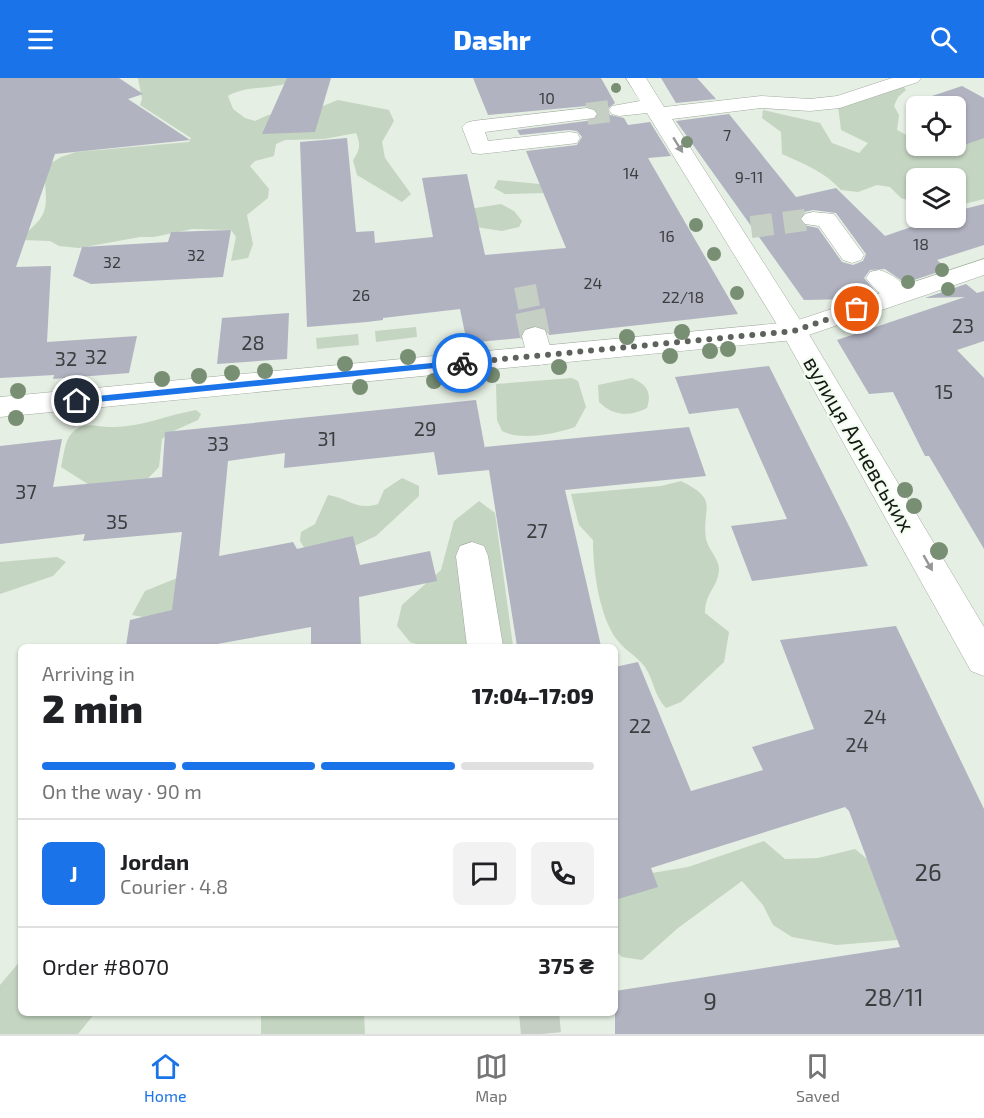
<!DOCTYPE html>
<meta charset="utf-8">
<style>
:root{--surface:#fff;--page:#f2f2f2;--text:#202124;--muted:#757577;--line:#e0e0e0;--accent:#1a73e8}
body{margin:0;font-family:"Exo 2",sans-serif;background:var(--page);color:var(--text);height:100vh;display:flex;flex-direction:column;font-size:22px;white-space:nowrap}
*{box-sizing:border-box;margin:0}
p{font-size:20px;color:var(--muted)}
.icon{flex:none;width:33px;height:33px;fill:none;stroke:currentColor;stroke-width:2;stroke-linecap:round;stroke-linejoin:round}
.map{position:relative;flex:1;overflow:hidden}
.drawer{position:absolute;left:18px;top:566px;width:600px;height:372px;display:flex;flex-direction:column;background:var(--surface);border-radius:9px;box-shadow:0 2px 4px #0004}
.drawer>*{flex:none}
.buttons{position:absolute;left:906px;top:18px;display:grid;gap:12px}
.buttons a{display:grid;place-items:center;width:60px;height:60px;border-radius:9px;background:var(--surface);box-shadow:0 2px 4px #0004;font-size:30px}
.pin{position:absolute;display:grid;place-items:center;width:51px;height:51px;color:#fff;margin:-26px;border:3px solid #fff;border-radius:50%;box-shadow:0 2px 6px #0007}
.courier{position:absolute;display:grid;place-items:center;width:60px;height:60px;margin:-30px;border:4px solid #1a73e8;border-radius:50%;background:#fff;color:#222;box-shadow:0 2px 8px #0007}
.summary em{font-style:normal;font-weight:800}
.summary div{display:flex;flex-direction:column-reverse}
.summary{display:flex;align-items:center;justify-content:space-between;height:102px;padding:0 24px}
h1{font-size:39px;font-weight:800;line-height:45px}
.bar{display:grid;grid-template-columns:repeat(4,1fr);gap:9px 6px;align-content:center;height:72px;padding:0 24px}
.bar i{height:8px;border-radius:4px;background:var(--line)}
.bar .active{background:var(--accent)}
.bar p{grid-column:span 4}
.line{display:flex;align-items:center;gap:15px;padding:0 24px;border-top:2px solid var(--line)}
.line div{flex:1}
.round{display:grid;place-items:center;flex:none;width:63px;height:63px;border-radius:9px;background:var(--page)}
header{display:flex;justify-content:space-between;align-items:center;height:78px;padding:0 24px;background:var(--accent);color:#fff;font-size:27px;font-weight:800}
.tabs{display:flex;justify-content:space-around;align-items:center;height:84px;border-top:2px solid var(--line);background:var(--surface);font-size:16px;color:var(--muted)}
.tabs a{display:grid;justify-items:center;gap:3px}
.tabs .active{color:var(--accent)}
.map>svg:first-child{display:block}
</style>
<header><svg class="icon" aria-label="menu" viewBox="0 0 24 24"><path d="M4 6h16M4 12h16M4 18h16"/></svg>Dashr<svg class="icon" aria-label="search" viewBox="0 0 24 24"><circle cx="10" cy="10" r="6"/><path d="M15 15l6 6"/></svg></header>
<div class="map">
<svg width="984" height="956" viewBox="0 0 984 956">
<rect width="100%" height="100%" fill="#e5efe3"/>
<path fill="#c4d5c1" d="M138,0H298C277,14 250,5 228,18L233,31L245,40L255,43L268,37L310,33L338,22L389,32L394,43L382,64L385,80L411,116L402,124L357,97L353,82C360,72 361,67 356,55L324,61L285,62L276,66L274,78L255,83L250,88L269,111L268,120L247,137L253,166L248,180L231,183L236,159L231,152L192,151L154,159H140L79,170L59,168L50,163L20,162C26,154 34,149 40,141C51,127 43,106 45,89L61,79L76,74L189,64L191,60L140,27L142,21Z
M903,8L906,12L898,19L894,28L899,37L897,52L916,62V68H956L984,58V121L956,128V100H916V125L901,120L890,109L877,107L858,114L841,112C824,93 804,86 782,76L781,54L762,40L763,32L820,45L832,65L859,75L868,65L841,52L838,28Z
M498,102L550,107L547,115L505,116L494,110Z
M501,126L514,133L522,143L519,149L502,153L470,148L463,132Z
M416,249L417,259L376,264L375,253Z
M358,256L359,267L317,271L316,260Z
M572,300L578,303L586,329L575,349C555,356 521,363 502,353L497,342L496,306Z
M632,300C647,307 652,314 647,330C630,339 613,338 599,324L598,307Z
M196,332L201,336L198,342L171,354L162,361L159,389L133,416L91,408L61,389C64,378 64,362 73,354C85,342 98,350 113,349C142,349 167,337 196,332Z
M402,400L419,408V418L376,458L350,470L307,474L300,463L301,454L315,446L328,417C348,420 357,433 378,426L384,412Z
M681,403C721,423 701,429 706,461C708,471 719,481 719,491C718,510 705,514 705,535L729,554L724,584L681,624L666,630C654,618 654,602 645,589C638,579 626,573 618,563C599,540 593,491 593,462L579,447L571,416L661,408Z
M479,423L495,435L513,568H422L410,564L397,548L402,527L441,492L454,443Z
M57,479L66,484L53,498L0,516V484Z
M187,496L224,531L143,539L132,537L145,513Z
M764,763L785,781L818,780L855,771L934,835L936,864L897,862L836,867L792,859L773,847L763,827L742,803L678,850L642,882L622,879L615,872V782L634,798L688,789Z
M21,882V934L95,935L78,956H0V907Z
M261,935H364L365,956H261Z"/>
<path fill="#b1b3c1" fill-rule="evenodd" d="M0,0H119L143,16L128,21L190,62L55,76L16,189L51,188L47,264L137,258L129,295L53,301L54,297L0,300Z
M287,0H331L315,54L262,56Z
M473,0H601L615,25L607,31L610,37L624,40L628,47L650,44L671,78L648,80L738,236L549,257L546,250L534,247L523,251L520,260L467,265L460,231L383,240V242L367,244L307,249L300,64L347,60L356,154L374,153L375,165L433,159L422,100L467,96L485,177L566,170L526,73L577,67L582,59L577,53L569,52L520,57L517,52L594,42L599,35L595,30L587,28L488,37Z
M661,0H697L716,21L676,25Z
M962,8L984,20V60L967,66L956,59V28H932L920,22Z
M729,36L796,119L836,110L885,158L937,140H956V133L984,126V167L937,182L947,191L905,205L885,191L870,192L864,200L876,214L856,221L804,222L676,43ZM813,132L836,135L866,176L863,183L853,187L842,184L818,150L803,147L799,140L804,134Z
M231,152L223,199L91,206L73,198L82,169L168,164L171,154Z
M966,206L977,215L984,213V263L957,272L984,300V471L929,378H925L893,314L869,316L837,262L965,219L925,220Z
M289,235L287,281L217,286L222,240Z
M769,288L850,450L868,488L752,503L731,448L787,441L738,330L689,336L675,299Z
M476,322L485,371V369L689,349L706,398L565,412L601,568H517L489,392L438,397L434,374L284,390L285,375L228,383L219,478L293,464L297,471L353,458L360,487L430,473L437,503L359,519L361,568H311V549L206,568H126L130,542L172,532L182,454L83,463L85,456L0,466V368L62,361L53,409L162,399L165,354Z
M896,548L984,731V956H615V913L900,869L849,733L845,729L651,790L658,809L615,822V589L638,584L691,713L763,692L752,669L814,651L780,562Z"/>
<g fill="none" stroke-linecap="round" stroke-linejoin="round">
<path stroke="#c6cfc4" stroke-width="22" stroke-dasharray="22 11" stroke-linecap="butt" d="M587,36L619,32
M751,149L813,141
M525,208L530,234"/>
<path stroke="#c6cfc4" stroke-width="30" stroke-dasharray="30 15" stroke-linecap="butt" d="M530,233L535,258"/>
<path stroke="#c6cfc4" stroke-width="40" stroke-dasharray="40 20" stroke-linecap="butt" d="M539,934L541,956"/>
<g stroke="#a0aa9e" stroke-width="1">
<path id="minor" d="M626,0H646L664,29L761,18L810,21L837,18L892,0H921L918,4L840,30L810,33L761,30L672,41L807,253L984,549V598L971,593L781,253L647,35L619,38L612,36L609,32L612,28L640,23Z
M587,30L594,32L597,36L594,40L485,54L488,63L569,54L577,55L580,60L577,65L569,66L480,76L472,75L462,49L466,45L473,43Z
M813,134L834,136L864,177L861,182L852,185L843,182L819,148L805,146L801,141L805,136Z
M879,192C892,195 905,206 912,217L908,223C891,227 876,214 866,200L870,194Z
M535,249L545,252L553,278L549,285L539,287L529,285L522,258L525,252Z
M472,464L484,468L488,478L503,568H467L456,478L460,468Z"/>
</g>
<g stroke="#a0aa9e" stroke-width="1">
<path id="major" d="M984,181V197L794,262L0,339V319L792,244Z"/>
</g>
<use href="#minor" fill="#fff" fill-rule="evenodd"/>
<use href="#major" fill="#fff" fill-rule="evenodd"/>
</g>
<g fill="#798f74">
<circle cx="616" cy="10" r="5"/>
<circle cx="687" cy="64" r="6"/>
<circle cx="696" cy="147" r="7"/>
<circle cx="714" cy="176" r="7"/>
<circle cx="942" cy="192" r="7"/>
<circle cx="908" cy="204" r="7"/>
<circle cx="948" cy="211" r="7"/>
<circle cx="737" cy="215" r="7"/>
<circle cx="859" cy="221" r="7"/>
<circle cx="682" cy="254" r="8"/>
<circle cx="627" cy="259" r="8"/>
<circle cx="728" cy="271" r="8"/>
<circle cx="710" cy="273" r="8"/>
<circle cx="670" cy="278" r="8"/>
<circle cx="408" cy="279" r="8"/>
<circle cx="345" cy="286" r="8"/>
<circle cx="559" cy="289" r="8"/>
<circle cx="265" cy="293" r="8"/>
<circle cx="232" cy="295" r="8"/>
<circle cx="492" cy="297" r="8"/>
<circle cx="199" cy="298" r="8"/>
<circle cx="162" cy="301" r="8"/>
<circle cx="434" cy="303" r="8"/>
<circle cx="360" cy="309" r="8"/>
<circle cx="18" cy="313" r="8"/>
<circle cx="16" cy="340" r="8"/>
<circle cx="905" cy="412" r="8"/>
<circle cx="914" cy="428" r="8"/>
<circle cx="939" cy="473" r="9"/>
</g>
<defs><path id="oneway-solid" d="M-6-.8H1V-3.2L6.5 0L1 3.2V.8H-6Z" transform="scale(1.5)"/></defs>
<g fill="#959795">
<use href="#oneway-solid" transform="translate(678 67) rotate(58)"/>
<use href="#oneway-solid" transform="translate(928 485) rotate(60)"/>
</g>
<path fill="#1a73e8" d="M462,282L465,287L77,326L73,323L77,320Z"/>
<g fill="none" stroke-linecap="round" stroke-linejoin="round">
<path stroke="#5d635c" stroke-width="6" stroke-dasharray="0 10.8" d="M462,285L794,253L857,231"/>
</g>
<g text-anchor="middle" stroke-width="4.5" stroke-linejoin="round" paint-order="stroke">
<g font-size="16" fill="#3b3e3e">
<text x="547" y="26">10</text>
<text x="727" y="63">7</text>
<text x="631" y="101">14</text>
<text x="749" y="105">9-11</text>
<text x="667" y="164">16</text>
<text x="921" y="172">18</text>
<text x="196" y="183">32</text>
<text x="112" y="190">32</text>
<text x="593" y="211">24</text>
<text x="361" y="223">26</text>
<text x="683" y="225">22/18</text>
</g>
<g font-size="20" fill="#3b3e3e">
<text x="963" y="255">23</text>
<text x="253" y="272">28</text>
<text x="96" y="286">32</text>
<text x="66" y="288">32</text>
<text x="944" y="321">15</text>
<text x="425" y="358">29</text>
<text x="327" y="368">31</text>
<text x="218" y="373">33</text>
<text x="26" y="421">37</text>
<text x="117" y="451">35</text>
<text x="537" y="460">27</text>
<text x="875" y="646">24</text>
<text x="640" y="655">22</text>
<text x="857" y="674">24</text>
</g>
<g font-size="22" fill="#141713" stroke="#f2fdf0">
<text transform="translate(859 366) rotate(60)" y="8">вулиця Алчевських</text>
</g>
<g font-size="24" fill="#3b3e3e">
<text x="928" y="803">26</text>
<text x="894" y="928">28/11</text>
<text x="710" y="932">9</text>
</g>
</g>
</svg>
<div class="buttons">
<a><svg class="icon" aria-label="locate" viewBox="0 0 24 24"><circle cx="12" cy="12" r="6"/><path d="M12 2v4M12 18v4M2 12h4M18 12h4"/></svg></a>
<a><svg class="icon" aria-label="layers" viewBox="0 0 24 24"><path d="M12 4l9 5-9 5-9-5zM3 14l9 5 9-5"/></svg></a>
</div>
<div class="pin" style="left:857px;top:231px;background:#ea580c"><svg class="icon" aria-label="bag" viewBox="0 0 24 24"><path d="M5 8h14l-1 12H6zM9 8a3 3 0 0 1 6 0"/></svg></div>
<div class="pin" style="left:77px;top:323px;background:#1f2937"><svg class="icon" aria-label="home" viewBox="0 0 24 24"><path d="M3 11l9-7 9 7M6 9v11h12V9"/></svg></div>
<div class="courier" style="left:462px;top:285px"><svg class="icon" aria-label="bike" viewBox="0 0 24 24"><circle cx="6" cy="16" r="4"/><circle cx="18" cy="16" r="4"/><path d="M6 16l4-8h5l3 8M10 8l3 8H6M13 5h3"/></svg></div>
<section class="drawer">
<div class="summary"><div><h1>2 min</h1><p>Arriving in</p></div><em>17:04–17:09</em></div>
<div class="bar"><i class="active"></i><i class="active"></i><i class="active"></i><i></i><p>On the way · 90 m</p></div>
<div class="line" style="height:108px"><b class="round" style="background:var(--accent);color:#fff">J</b><div><b>Jordan</b><p>Courier · 4.8</p></div><a class="round"><svg class="icon" aria-label="chat" viewBox="0 0 24 24"><path d="M4 5h16v11H9l-5 4z"/></svg></a><a class="round"><svg class="icon" aria-label="phone" viewBox="0 0 24 24"><path d="M5 4h4l2 5-3 2q2 4 5 5l2-3 5 2v4C11 20 4 13 5 4z"/></svg></a></div>
<div class="line" style="height:78px"><div>Order #8070</div><b>375 ₴</b></div>
</section>
</div>
<nav class="tabs">
<a class="active"><svg class="icon" aria-label="home" viewBox="0 0 24 24"><path d="M3 11l9-7 9 7M6 9v11h12V9"/></svg>Home</a>
<a><svg class="icon" aria-label="map" viewBox="0 0 24 24"><path d="M3 6l6-2 6 2 6-2v14l-6 2-6-2-6 2zM9 4v14M15 6v14"/></svg>Map</a>
<a><svg class="icon" aria-label="saved" viewBox="0 0 24 24"><path d="M7 4h10v16l-5-4-5 4z"/></svg>Saved</a>
</nav>
